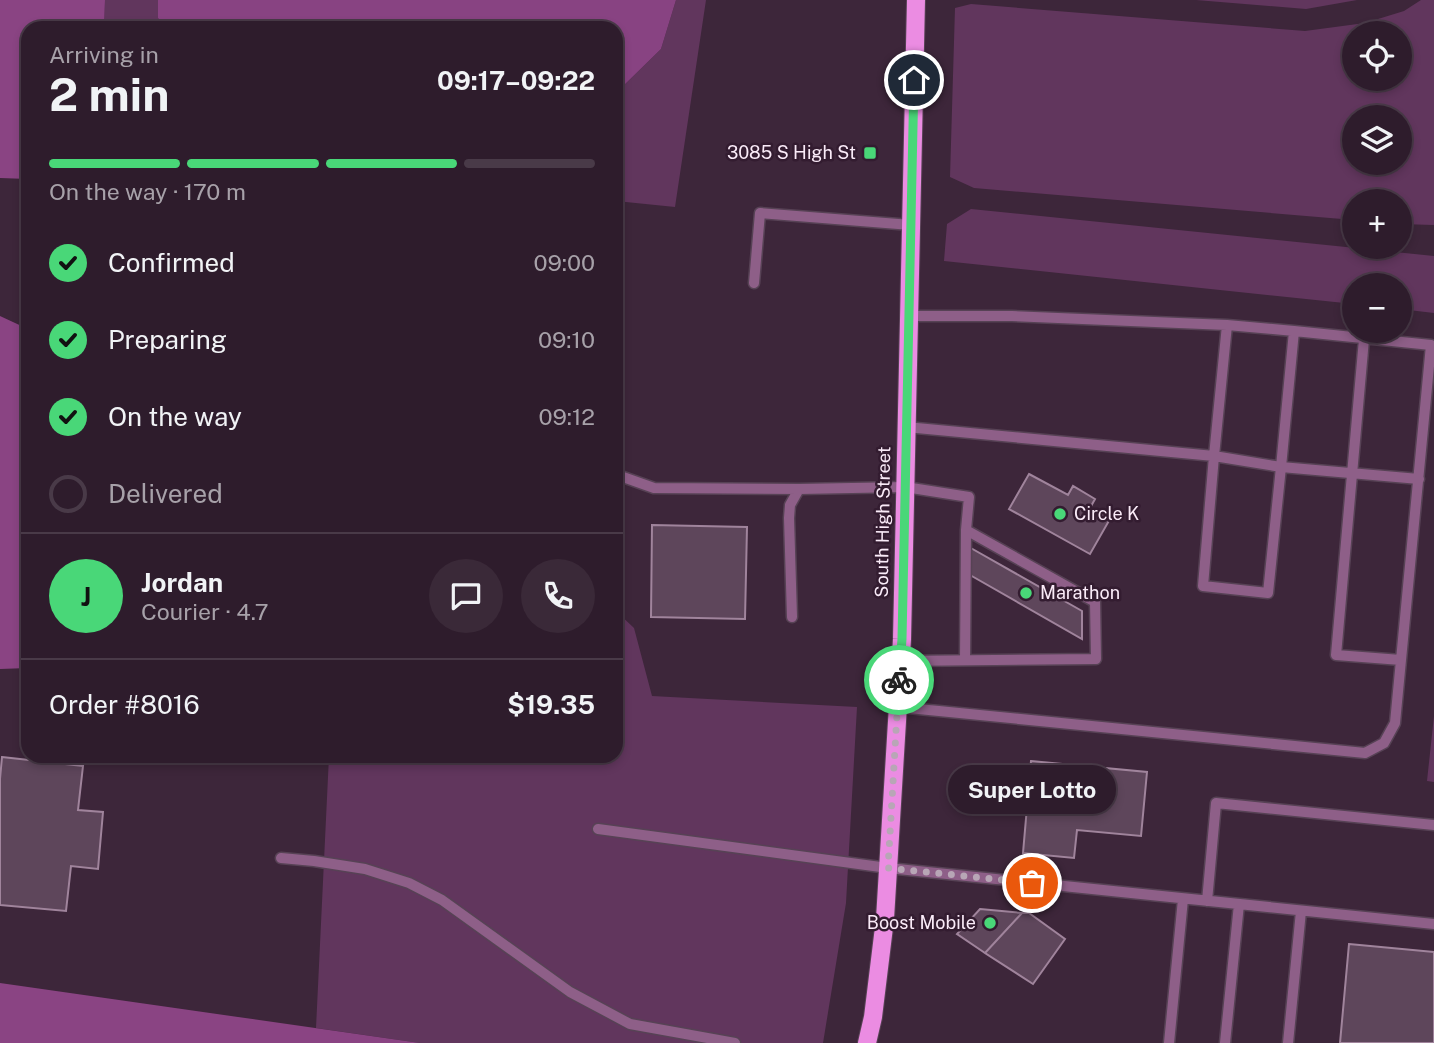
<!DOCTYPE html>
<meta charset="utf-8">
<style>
:root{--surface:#2e1c2c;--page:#3a2938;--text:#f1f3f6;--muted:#a7a1a9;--line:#493a48;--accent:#49d778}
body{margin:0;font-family:"Public Sans",sans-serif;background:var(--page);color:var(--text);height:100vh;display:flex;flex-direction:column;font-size:26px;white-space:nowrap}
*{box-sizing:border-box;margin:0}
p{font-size:23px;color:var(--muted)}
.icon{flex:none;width:38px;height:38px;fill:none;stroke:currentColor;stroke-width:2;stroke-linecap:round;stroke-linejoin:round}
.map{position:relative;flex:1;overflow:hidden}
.panel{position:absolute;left:21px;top:21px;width:602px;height:742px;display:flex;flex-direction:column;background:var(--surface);border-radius:21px;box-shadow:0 4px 10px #0003,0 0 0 2px var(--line)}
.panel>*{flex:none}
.fabs{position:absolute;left:1342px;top:21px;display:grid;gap:14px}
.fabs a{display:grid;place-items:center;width:70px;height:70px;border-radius:50%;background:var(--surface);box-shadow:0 4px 10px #0003,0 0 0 2px var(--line);font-size:35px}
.pin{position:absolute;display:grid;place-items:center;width:60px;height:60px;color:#fff;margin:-30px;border:4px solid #fff;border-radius:50%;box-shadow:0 2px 7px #0007}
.courier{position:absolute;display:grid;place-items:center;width:70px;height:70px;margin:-35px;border:5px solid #49d778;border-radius:50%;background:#fff;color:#222;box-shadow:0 2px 9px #0007}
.bubble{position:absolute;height:49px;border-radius:24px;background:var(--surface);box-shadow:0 4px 10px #0003,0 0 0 2px var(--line);font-size:23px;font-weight:700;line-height:49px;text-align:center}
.head em{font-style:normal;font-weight:700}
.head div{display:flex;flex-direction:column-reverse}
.head{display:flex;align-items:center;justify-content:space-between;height:119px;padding:0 28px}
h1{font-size:46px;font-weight:700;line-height:52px}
.bar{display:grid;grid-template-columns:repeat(4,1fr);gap:10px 7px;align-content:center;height:84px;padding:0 28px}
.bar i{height:9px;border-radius:5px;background:var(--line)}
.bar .on{background:var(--accent)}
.bar p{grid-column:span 4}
.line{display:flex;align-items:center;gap:18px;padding:0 28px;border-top:2px solid var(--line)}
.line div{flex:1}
.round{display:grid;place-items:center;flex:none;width:74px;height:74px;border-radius:37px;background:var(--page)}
ol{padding:0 28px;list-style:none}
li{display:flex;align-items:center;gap:21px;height:77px}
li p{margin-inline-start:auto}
li .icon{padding:7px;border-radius:50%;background:var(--accent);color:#111;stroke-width:4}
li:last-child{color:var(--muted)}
li i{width:38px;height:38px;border:4px solid var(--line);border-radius:50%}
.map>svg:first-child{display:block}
</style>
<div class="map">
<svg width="1434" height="1043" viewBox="0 0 1434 1043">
<rect width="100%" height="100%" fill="#3d263a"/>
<path fill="#61365d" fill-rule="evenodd" d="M105,0H158V18L166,28H104Z
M676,0H706L675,207L616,201V93L661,49Z
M1196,0H1357L1306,9Z
M1421,0H1434V225L1400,224V201H1354V220L974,188L950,177L955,8L971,4L1305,31L1365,23L1404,11ZM1400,33V79H1354V33ZM1400,117V163H1354V117Z
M971,209L1434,256V313L1400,309V285H1354V304L944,261L947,224Z
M616,611L634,628L652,696L857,707L846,903L823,1043H420L316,1028L329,756H616Z
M1434,716V782L1427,781Z"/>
<path fill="#8a4483" d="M0,0H105L104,28H28V179L0,178Z
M0,316L28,329V668L0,669Z
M0,983L420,1043H0Z"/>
<path fill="#884382" d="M158,0H676L661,49L616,93V28H166L158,18Z"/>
<path fill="#5e465b" stroke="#a0849c" stroke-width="2" d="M1029,474L1068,495L1073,486L1095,499L1090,508L1110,519L1090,554L1009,509Z
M652,525L747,527L745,619L651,617Z
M969,547L1082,611V639L970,575Z
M2,757L83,766L78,810L103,812L98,869L71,866L66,911L0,905V779Z
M1031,761L1147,772L1141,836L1077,830L1074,858L1023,853Z
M980,909L1022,913L985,953L957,934Z
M1022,913H1029L1065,939L1033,984L985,953Z
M1349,944L1434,952V1043H1340Z"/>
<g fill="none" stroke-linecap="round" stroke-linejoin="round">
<g stroke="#574255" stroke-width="13">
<path id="service" d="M754,283L760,213L911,225
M909,316H1012L1227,325
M1364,339L1336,655L1401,660
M906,427L1214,456L1281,467L1268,593L1203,586L1214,456L1227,325L1294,331L1281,467L1419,479
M616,472L623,477L654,488L799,489
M792,617L789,518L790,505L799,489L905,487L969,497L966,530L1095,602L1096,659L901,661
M965,660L966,530
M898,707L1365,753L1384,743L1395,723L1431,345L1294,331
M598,829L888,868L1434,924
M281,858L314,861L365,869L409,883L442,900L570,992L630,1024L735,1043
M1207,901L1216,803L1434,825
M1169,1043L1183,899
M1225,1043L1239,904
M1288,1043L1301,911"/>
</g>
<g stroke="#574255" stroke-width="20">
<path id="primary" d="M867,1043L873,1017L885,919L902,639L916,0"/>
</g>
<use href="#service" stroke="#8e5f88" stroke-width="10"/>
<use href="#primary" stroke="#eb8ce2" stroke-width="18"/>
</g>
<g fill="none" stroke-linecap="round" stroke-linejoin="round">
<path stroke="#b8a6b6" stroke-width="7" stroke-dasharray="0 12.6" d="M899,680L888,868L1032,883"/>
<path stroke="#49d778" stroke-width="9" d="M899,680L902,639L914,80"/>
</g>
<g fill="#49d778" stroke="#331c30" stroke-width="2.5">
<rect x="863" y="146" width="14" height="14" rx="3.5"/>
<circle cx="1060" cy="514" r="7"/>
<circle cx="1026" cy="593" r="7"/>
<circle cx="990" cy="923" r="7"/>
</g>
<g text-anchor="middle" stroke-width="5" stroke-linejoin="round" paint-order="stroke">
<g font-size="18" fill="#faebf8" stroke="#331c30" text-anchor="end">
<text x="856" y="159">3085 S High St</text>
<text x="1074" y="520" text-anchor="start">Circle K</text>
<text x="1040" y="599" text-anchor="start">Marathon</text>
<text x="976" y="929">Boost Mobile</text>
</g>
<g font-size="18" fill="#faebf8" stroke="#331c30">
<text transform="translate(883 522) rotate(-89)" y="6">South High Street</text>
</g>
</g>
</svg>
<div class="fabs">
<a><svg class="icon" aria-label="locate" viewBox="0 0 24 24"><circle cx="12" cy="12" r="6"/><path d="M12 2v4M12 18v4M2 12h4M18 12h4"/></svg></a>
<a><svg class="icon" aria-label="layers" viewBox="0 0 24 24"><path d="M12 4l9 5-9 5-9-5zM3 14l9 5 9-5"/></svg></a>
<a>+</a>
<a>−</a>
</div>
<div class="pin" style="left:1032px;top:883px;background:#ea580c"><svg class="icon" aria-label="bag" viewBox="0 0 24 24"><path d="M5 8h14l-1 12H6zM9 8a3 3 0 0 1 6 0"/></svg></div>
<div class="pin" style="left:914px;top:80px;background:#1f2937"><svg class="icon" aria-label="home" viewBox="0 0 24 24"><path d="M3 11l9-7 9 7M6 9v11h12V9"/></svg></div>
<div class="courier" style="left:899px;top:680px"><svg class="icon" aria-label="bike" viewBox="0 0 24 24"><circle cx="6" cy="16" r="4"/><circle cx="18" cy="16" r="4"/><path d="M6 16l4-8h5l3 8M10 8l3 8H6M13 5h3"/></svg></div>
<div class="bubble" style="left:948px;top:765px;width:168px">Super Lotto</div>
<section class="panel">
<div class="head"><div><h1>2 min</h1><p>Arriving in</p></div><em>09:17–09:22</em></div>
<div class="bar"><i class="on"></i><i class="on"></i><i class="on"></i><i></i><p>On the way · 170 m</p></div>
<ol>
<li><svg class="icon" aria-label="check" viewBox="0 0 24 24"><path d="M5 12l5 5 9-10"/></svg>Confirmed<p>09:00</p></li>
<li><svg class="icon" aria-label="check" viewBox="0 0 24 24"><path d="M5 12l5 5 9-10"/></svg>Preparing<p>09:10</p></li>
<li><svg class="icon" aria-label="check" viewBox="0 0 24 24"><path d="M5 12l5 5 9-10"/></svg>On the way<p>09:12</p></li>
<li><i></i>Delivered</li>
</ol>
<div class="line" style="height:126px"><b class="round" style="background:var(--accent);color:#111">J</b><div><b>Jordan</b><p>Courier · 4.7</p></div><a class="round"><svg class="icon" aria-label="chat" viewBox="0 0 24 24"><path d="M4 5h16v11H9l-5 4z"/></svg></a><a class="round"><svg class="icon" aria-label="phone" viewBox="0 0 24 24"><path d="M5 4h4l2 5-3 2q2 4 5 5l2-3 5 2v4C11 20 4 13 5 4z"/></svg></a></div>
<div class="line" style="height:91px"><div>Order #8016</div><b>$19.35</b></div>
</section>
</div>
